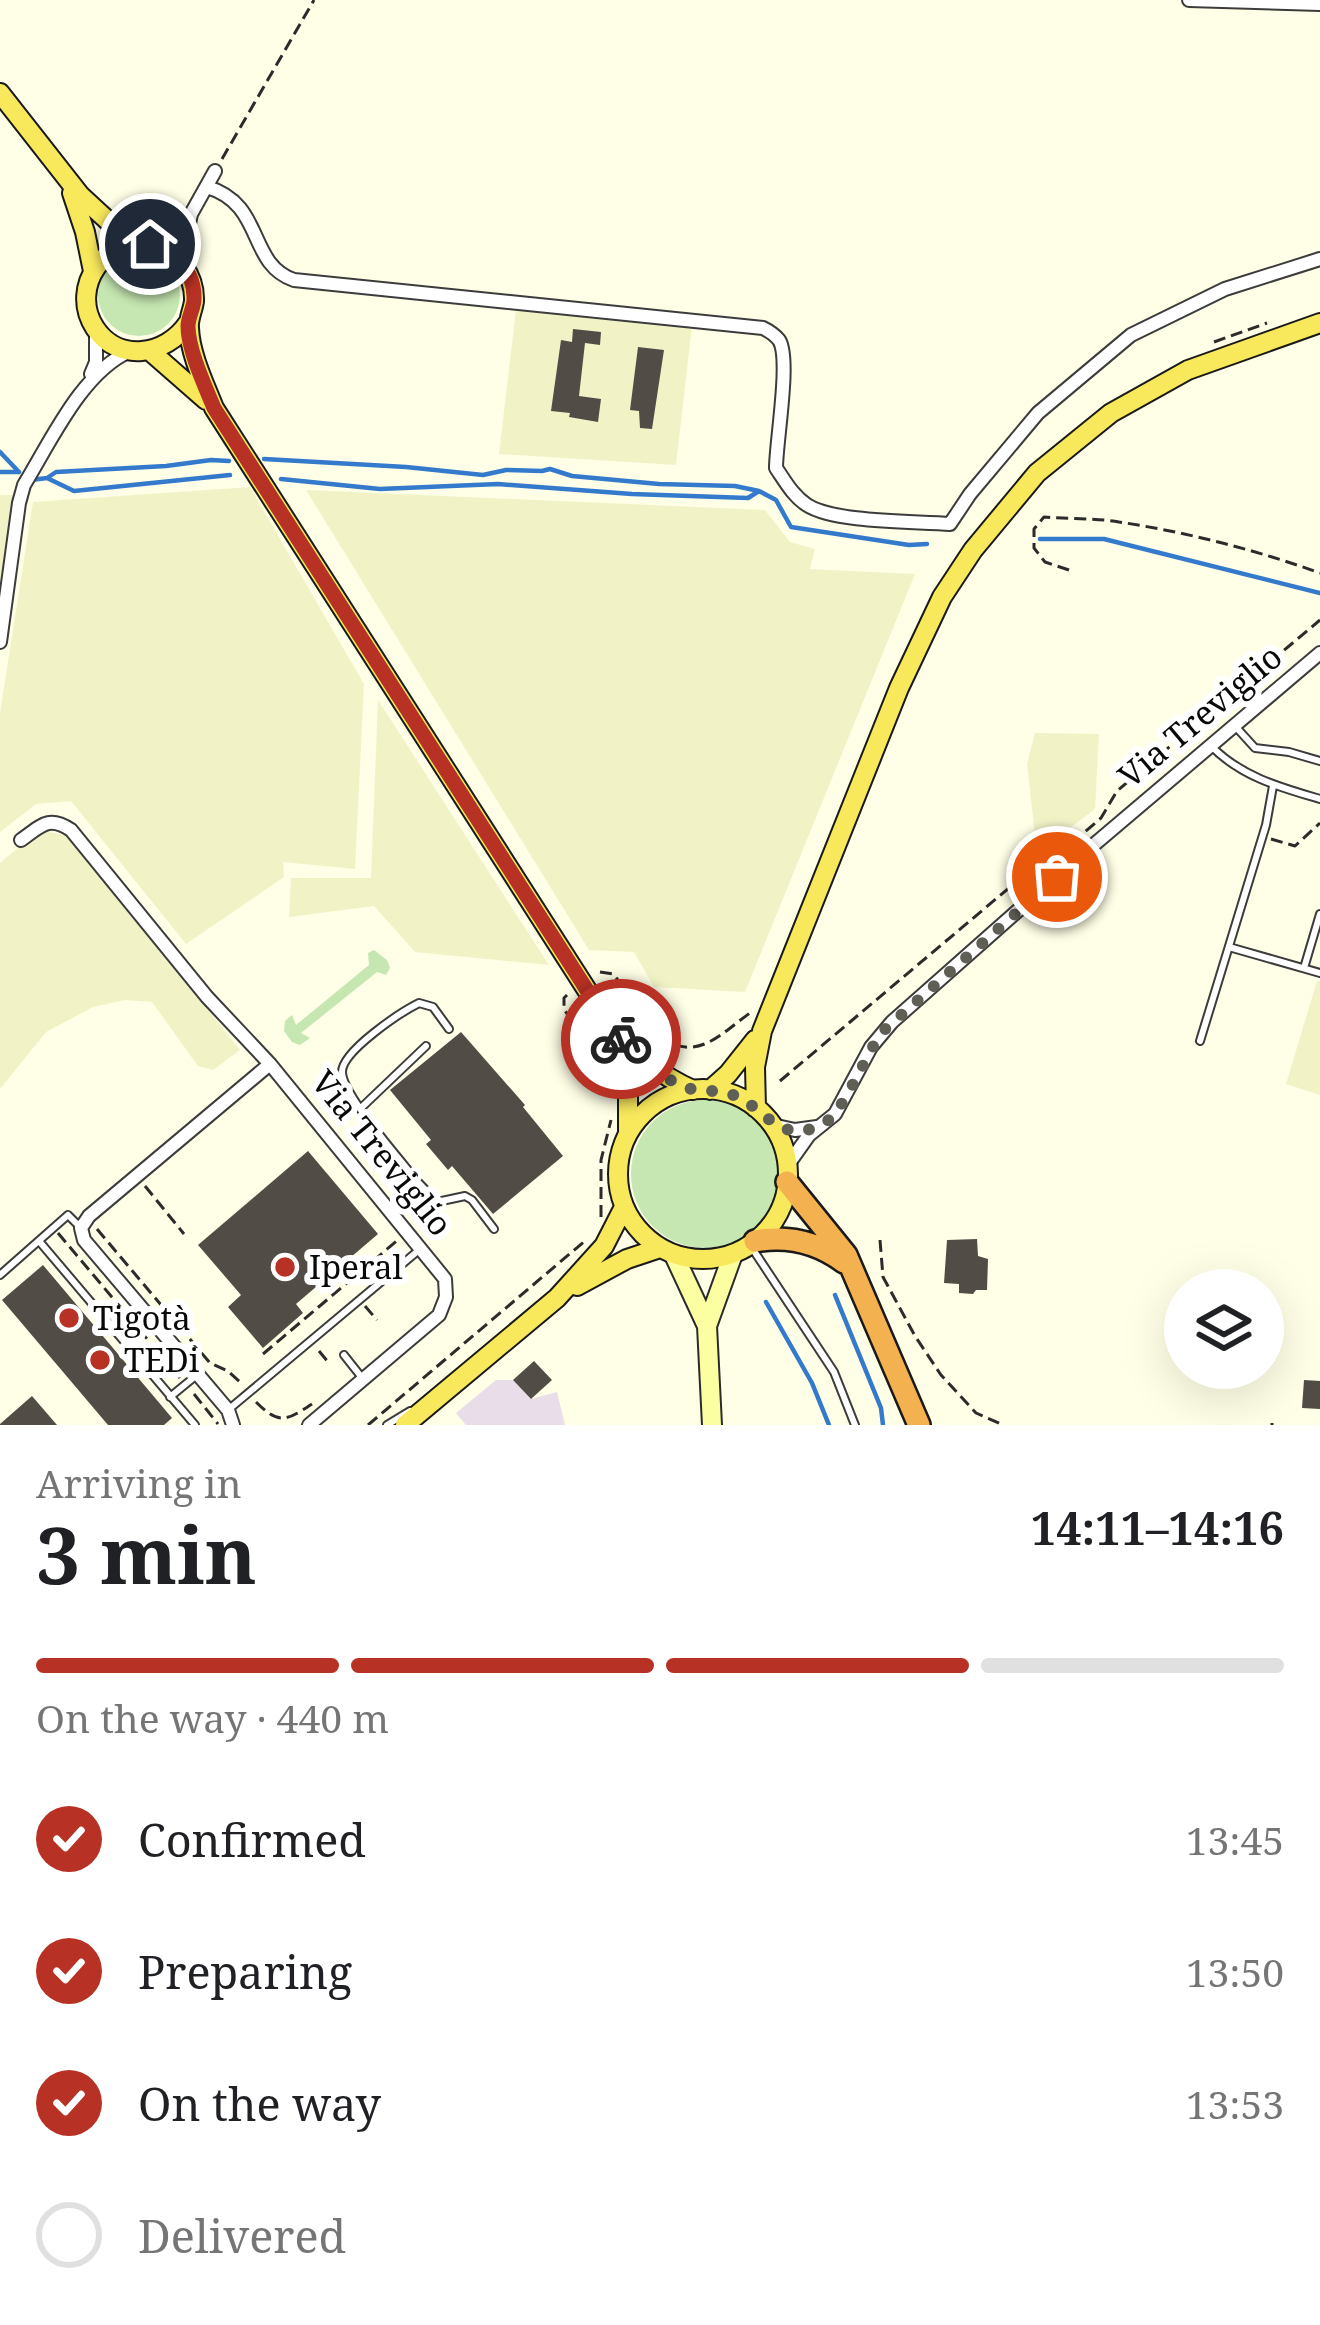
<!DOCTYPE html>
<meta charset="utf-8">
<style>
:root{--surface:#fff;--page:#f2f2f2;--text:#202124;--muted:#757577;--line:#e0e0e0;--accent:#b73124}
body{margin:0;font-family:"Noto Serif",serif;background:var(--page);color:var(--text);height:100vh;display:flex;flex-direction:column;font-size:45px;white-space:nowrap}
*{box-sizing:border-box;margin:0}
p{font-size:39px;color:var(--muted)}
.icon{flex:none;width:66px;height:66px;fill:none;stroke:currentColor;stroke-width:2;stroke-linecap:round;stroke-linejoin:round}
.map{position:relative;height:1425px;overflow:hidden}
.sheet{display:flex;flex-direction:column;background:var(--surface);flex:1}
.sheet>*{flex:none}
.buttons{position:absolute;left:1164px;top:1269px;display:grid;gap:24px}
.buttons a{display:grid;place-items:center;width:120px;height:120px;border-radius:50%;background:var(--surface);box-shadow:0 12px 48px #0002;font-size:60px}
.pin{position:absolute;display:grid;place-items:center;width:102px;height:102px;color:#fff;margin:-51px;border:6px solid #fff;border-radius:50%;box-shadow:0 3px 12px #0007}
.courier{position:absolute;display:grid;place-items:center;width:120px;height:120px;margin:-60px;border:9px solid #b73124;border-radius:50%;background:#fff;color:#222;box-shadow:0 3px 15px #0007}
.headline em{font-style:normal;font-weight:700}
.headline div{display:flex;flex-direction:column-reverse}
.headline{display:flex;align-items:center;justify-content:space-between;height:204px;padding:0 36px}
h1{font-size:78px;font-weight:700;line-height:90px}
.bar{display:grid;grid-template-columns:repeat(4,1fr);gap:18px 12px;align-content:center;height:144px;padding:0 36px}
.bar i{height:15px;border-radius:9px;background:var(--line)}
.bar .on{background:var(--accent)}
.bar p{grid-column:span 4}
ol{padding:0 36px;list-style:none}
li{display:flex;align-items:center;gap:36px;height:132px}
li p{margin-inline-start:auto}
li .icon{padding:12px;border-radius:50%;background:var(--accent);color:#fff;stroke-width:4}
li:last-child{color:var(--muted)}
li i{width:66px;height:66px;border:6px solid var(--line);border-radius:50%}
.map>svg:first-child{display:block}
</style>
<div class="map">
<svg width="1320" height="1425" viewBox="0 0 1320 1425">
<rect width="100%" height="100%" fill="#fffee6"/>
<path fill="#e9dde9" d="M496,1380H513L531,1399L557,1392L565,1425H466L456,1413Z"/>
<path fill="#f1f3c7" d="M516,310L692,326L676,465L499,454Z
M250,487L364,684L355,869L283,862L284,877L186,944L71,801L36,804L0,832V713L33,502Z
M306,490L765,510L790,542L815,549L810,569L915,574L745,992L654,987L634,952L589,950Z
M0,495H13L0,584Z
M378,700L549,965L415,952L374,906L289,917L291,878H371Z
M1035,733L1099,734L1095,809L1037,853L1027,764Z
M49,832L64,835L76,843L240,1050L213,1070L198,1066L152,1002L125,1000L93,1007L46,1032L0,1089V863L32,836Z
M1317,981H1320V1095L1286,1084Z"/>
<path fill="#c6e7b1" d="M98 295a41 41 0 1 1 82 0a41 41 0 1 1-82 0Z
M374,950L387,960L390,968L386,975L377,972L301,1033L310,1038L300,1045L292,1042L284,1031L285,1021L292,1015L296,1025L369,965L368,953Z
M631 1174a74 74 0 1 1 148 0a74 74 0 1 1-148 0Z"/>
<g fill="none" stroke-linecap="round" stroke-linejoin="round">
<path stroke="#337acc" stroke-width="4.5" d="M0,452L19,472
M264,459L406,467L483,475L506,470L542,471L550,469L572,476L659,484L735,486L759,491
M0,472H19
M47,478L56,472L166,466L211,460L229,461
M281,479L380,489L498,484L632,494L748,498L759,491L776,500L791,527L909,545L927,544
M31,480L47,478L74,491L230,475
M1040,539H1104L1320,593
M835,1295L881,1408L883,1425
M766,1302L812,1383L829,1425"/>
</g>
<path fill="#524c46" d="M573,329L601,332L600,345L585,343L579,396L601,399L598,422L569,417L570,413L551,411L561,340L572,342Z
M638,347L664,350L652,429L640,428L639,411L630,410Z
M461,1032L525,1105L523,1107L563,1156L493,1214L452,1166L448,1170L426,1144L431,1140L390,1090Z
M308,1151L378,1234L296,1304L303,1313L263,1348L228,1307L241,1295L198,1245Z
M977,1239L978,1256L988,1259L987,1290H976L973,1294L959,1293V1284L944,1283L947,1240Z
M43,1265L172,1418L164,1425H108L2,1300Z
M534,1361L552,1380L531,1399L513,1380Z
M1304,1380L1320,1381V1409L1302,1408Z
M32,1396L57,1425H0V1424Z"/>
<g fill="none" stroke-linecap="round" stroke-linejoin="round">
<g stroke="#3c3c3c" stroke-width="10">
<path id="lane" d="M1235,726L1255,748L1289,752L1320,761
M1211,746C1242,777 1279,787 1320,799
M1229,947L1320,973
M1304,968L1320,914
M1200,1041L1266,825L1273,786
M361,1108L426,1046
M418,1182L437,1202L465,1196L472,1200L494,1229
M388,1207L418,1182C402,1162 342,1094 342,1072C342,1051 401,1012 419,1003L433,1007L449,1029
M39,1241L195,1425
M752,1248L834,1372L855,1425
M0,1275L68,1215L81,1228
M344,1355L363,1379
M170,1397L198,1374
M228,1410L419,1250
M387,1425L410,1411"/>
</g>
<g stroke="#3c3c3c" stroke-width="16">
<path id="street" d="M1189,0L1320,4
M207,187C265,204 247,264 294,280L763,328C769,331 775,335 779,340C791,358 776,442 776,468C785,481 793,496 807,505C835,523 915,521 950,524L970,494L1038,413L1131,335L1225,289L1320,259
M150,244L190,215
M181,262L191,214L215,171
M91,374L96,362V330
M0,642L19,503L24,485C51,441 82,372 130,351
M21,840C41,826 48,815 71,830L207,997L270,1064L445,1279L446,1297L439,1315L309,1425
M772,1125L795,1130L817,1127
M787,1166L809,1135L835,1114L871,1047L892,1022L1057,876L1320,653
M233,1425L228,1410L84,1240L81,1228L89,1216L270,1064"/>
</g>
<g stroke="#2b2b2b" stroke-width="22">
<path id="secondary" d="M674,1255L707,1326L712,1425
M707,1326L733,1254"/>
</g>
<g stroke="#1a1a1a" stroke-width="22">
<path id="primary" d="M0,93L80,195L133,244
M72,193L85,232L93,271
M188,323C166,356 118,363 95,328C68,287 107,233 153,245C178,252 195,276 194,301C193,310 188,319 189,328C190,354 204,383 214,408L610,1026C634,1053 659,1075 693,1090
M150,351L206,400
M613,1037L628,1086V1132
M618 1174a85 85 0 1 1 170 0a85 85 0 1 1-170 0Z
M710,1090L728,1074L755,1040
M756,1108L755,1067L762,1031L899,688L942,597L973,550L1037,473L1111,413L1188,370L1320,323
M577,1286L627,1259L660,1248
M405,1425L557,1298L604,1246L624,1207"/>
</g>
<g stroke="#1a1a1a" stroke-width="26">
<path id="highway" d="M787,1182L846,1255L919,1425
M755,1241C788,1235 817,1242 844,1262"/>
</g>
<path stroke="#2b2b2b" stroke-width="3" stroke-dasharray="12 6" stroke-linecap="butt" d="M222,159L314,0
M1214,342L1267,323
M1069,570L1045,562L1034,548V529L1044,517C1069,519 1096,518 1119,522C1186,532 1256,550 1320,573
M1271,839L1295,846L1320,823
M600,972L613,974L668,1041C700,1060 724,1031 750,1013
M567,995L564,998V1009L603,1069L611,1093
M780,1081L1035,866L1052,860L1101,818L1117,791L1320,620
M145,1186L184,1234
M601,1217V1160L611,1120
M97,1229L210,1363L228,1371L241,1383
M58,1233L180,1378
M880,1240L883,1277L915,1336L941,1375L976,1413L1003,1425
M365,1306L377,1320
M319,1351L328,1362
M263,1354L399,1239
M194,1394L218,1424
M256,1402C279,1425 286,1421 312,1404
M368,1425L586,1240
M1272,1425V1423"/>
<use href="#lane" stroke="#fff" stroke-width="6"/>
<use href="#street" stroke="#fff" stroke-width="12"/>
<use href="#secondary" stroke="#fcffa1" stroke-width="18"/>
<use href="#primary" stroke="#f8e85c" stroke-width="18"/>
<use href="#highway" stroke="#f4b14f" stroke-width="21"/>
</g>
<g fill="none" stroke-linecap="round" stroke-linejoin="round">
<path stroke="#5f5f56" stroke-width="12" stroke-dasharray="0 21.6" d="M621,1039C640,1058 662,1079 688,1088C702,1092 718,1089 733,1095C767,1108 779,1147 823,1124C843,1114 866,1054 882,1032L1057,877"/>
<path stroke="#b73124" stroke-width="15" d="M150,244C175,252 195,271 194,299C194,308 188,317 188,326C188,350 205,386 214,408L610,1026L621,1039"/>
</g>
<g fill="#b73124" stroke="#fff" stroke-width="4.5">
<circle cx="285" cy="1267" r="12"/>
<circle cx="69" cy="1318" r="12"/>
<circle cx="100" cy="1360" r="12"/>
</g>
<g text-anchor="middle" stroke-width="12" stroke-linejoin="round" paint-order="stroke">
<g font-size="33" fill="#090909" stroke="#fff">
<text transform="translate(1200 716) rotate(-40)" y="12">Via Treviglio</text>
<text transform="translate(382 1153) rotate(51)" y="12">Via Treviglio</text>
</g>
<g font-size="33" fill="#090909" stroke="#fff" text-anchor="start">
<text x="309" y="1279">Iperal</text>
<text x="93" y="1330">Tigotà</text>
<text x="124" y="1372">TEDi</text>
</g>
</g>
</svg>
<div class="buttons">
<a><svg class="icon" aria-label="layers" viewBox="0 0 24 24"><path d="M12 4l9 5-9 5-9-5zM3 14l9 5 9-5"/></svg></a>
</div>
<div class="pin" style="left:1057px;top:877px;background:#ea580c"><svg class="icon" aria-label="bag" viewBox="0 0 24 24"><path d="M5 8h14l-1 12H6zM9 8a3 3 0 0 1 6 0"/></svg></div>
<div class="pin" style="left:150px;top:244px;background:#1f2937"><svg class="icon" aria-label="home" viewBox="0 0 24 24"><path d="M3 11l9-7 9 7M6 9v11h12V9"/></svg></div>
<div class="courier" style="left:621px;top:1039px"><svg class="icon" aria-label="bike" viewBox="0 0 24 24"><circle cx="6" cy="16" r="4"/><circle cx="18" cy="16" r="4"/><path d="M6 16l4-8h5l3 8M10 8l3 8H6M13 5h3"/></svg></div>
</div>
<section class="sheet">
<div class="headline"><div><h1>3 min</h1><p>Arriving in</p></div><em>14:11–14:16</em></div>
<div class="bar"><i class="on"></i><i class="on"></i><i class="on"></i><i></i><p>On the way · 440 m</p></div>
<ol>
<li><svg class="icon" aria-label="check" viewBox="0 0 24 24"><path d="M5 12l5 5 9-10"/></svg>Confirmed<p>13:45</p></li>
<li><svg class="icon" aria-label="check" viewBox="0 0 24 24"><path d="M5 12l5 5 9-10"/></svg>Preparing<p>13:50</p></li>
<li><svg class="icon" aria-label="check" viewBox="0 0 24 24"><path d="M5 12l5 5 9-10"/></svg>On the way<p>13:53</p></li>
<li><i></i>Delivered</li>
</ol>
</section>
